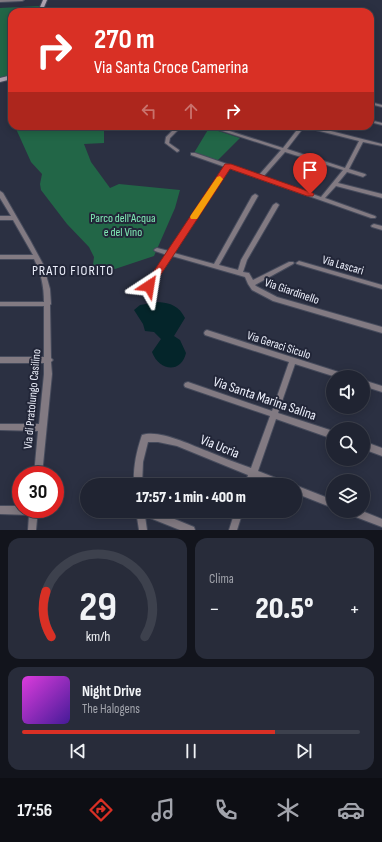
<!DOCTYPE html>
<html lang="it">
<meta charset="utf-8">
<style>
body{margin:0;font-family:"Sofia Sans Condensed",sans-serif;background:#282c3a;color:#f1f3f6;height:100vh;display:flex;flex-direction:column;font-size:15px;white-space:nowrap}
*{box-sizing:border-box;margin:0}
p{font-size:13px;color:#a2a4ac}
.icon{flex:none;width:22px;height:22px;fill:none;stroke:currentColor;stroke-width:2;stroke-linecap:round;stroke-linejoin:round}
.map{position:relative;height:530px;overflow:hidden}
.drawer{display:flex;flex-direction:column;gap:8px;padding:8px;background:#12141c;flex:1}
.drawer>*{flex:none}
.hud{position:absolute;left:8px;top:8px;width:366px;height:122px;border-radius:12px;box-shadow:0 2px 10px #0003,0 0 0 1px #3d414d;background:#d93025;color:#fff;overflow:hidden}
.buttons{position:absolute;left:326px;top:370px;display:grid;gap:8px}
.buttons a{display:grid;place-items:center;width:44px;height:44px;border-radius:50%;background:#202432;box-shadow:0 2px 10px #0003,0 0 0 1px #3d414d;font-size:20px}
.speed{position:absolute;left:12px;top:466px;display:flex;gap:8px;font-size:20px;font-weight:700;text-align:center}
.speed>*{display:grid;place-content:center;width:52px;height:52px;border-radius:50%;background:#202432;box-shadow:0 2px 10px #0003,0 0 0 1px #3d414d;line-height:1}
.speed .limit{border:6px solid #d22;background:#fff;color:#111}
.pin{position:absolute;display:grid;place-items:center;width:34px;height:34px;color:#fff;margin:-41px -17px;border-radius:50% 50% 50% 0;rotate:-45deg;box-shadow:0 0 4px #0007}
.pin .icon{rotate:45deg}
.me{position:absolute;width:44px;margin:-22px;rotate:33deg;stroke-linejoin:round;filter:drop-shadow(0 0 3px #0008)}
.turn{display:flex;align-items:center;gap:14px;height:84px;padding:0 20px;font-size:18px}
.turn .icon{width:52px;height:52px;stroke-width:2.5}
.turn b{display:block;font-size:28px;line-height:34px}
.lanes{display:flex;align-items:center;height:38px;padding:0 20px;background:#0003;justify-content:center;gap:20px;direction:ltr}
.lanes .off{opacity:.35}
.big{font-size:30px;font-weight:800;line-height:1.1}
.drawer .card{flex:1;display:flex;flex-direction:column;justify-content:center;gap:6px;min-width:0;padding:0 14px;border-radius:12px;background:#282c3a}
.drawer .dial{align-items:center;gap:0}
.dial svg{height:104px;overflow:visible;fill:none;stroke:#3d414d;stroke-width:7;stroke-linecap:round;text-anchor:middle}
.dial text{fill:#f1f3f6;stroke:none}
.song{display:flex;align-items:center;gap:12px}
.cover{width:48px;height:48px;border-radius:6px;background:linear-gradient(135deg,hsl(300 70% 55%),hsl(260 70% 35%))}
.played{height:4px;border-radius:2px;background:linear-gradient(90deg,#d93025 75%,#3d414d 75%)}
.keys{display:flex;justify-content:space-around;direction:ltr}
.heat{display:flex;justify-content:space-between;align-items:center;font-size:22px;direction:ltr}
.drawer .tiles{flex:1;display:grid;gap:8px;grid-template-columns:1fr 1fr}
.card:last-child{grid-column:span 2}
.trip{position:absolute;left:80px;top:478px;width:222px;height:40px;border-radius:20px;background:#202432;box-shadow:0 2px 10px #0003,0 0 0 1px #3d414d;font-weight:800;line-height:40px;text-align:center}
.tab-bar{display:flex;height:64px;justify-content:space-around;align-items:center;background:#0d0e14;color:#a2a4ac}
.tab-bar .icon{width:28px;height:28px}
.tab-bar .active{color:#d93025}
.tab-bar b{font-size:18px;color:#f1f3f6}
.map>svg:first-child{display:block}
.green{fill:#226647}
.water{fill:#04252a}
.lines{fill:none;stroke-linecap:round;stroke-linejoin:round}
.street-casing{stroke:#464b5c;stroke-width:2}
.secondary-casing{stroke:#464b5c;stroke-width:2}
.street{fill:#827a82;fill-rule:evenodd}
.secondary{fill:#afa3b0;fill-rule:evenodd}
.route{fill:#d93025;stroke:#8d1f18}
.slow{fill:#f59e0b}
.labels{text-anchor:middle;stroke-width:4;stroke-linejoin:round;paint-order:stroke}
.park-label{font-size:12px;fill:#80eab5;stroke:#222638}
.street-label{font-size:12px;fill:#edf0fc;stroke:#222638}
.quarter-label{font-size:14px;letter-spacing:1px;fill:#edf0fc;stroke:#222638}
.near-street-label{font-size:14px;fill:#edf0fc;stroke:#222638}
</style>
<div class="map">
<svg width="382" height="530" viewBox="0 0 382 530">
<rect width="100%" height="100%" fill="#2b3042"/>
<!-- green -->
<path class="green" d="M 39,6 L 37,12 L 12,12 L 12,77 L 0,80 L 0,8 Z
M 17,126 L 104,126 L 104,143 L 84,144 L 91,162 L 110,188 L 119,184 L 180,190 L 175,208 L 154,256 L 106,272 L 93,265 L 94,257 L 89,247 L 67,224 L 41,190 L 40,184 L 42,174 L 31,162 L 17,131 Z
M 209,128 L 240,138 L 217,161 L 194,153 Z"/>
<!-- water -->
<path class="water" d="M 158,302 C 171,303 179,306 185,318 L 174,336 L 180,340 L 186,353 C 181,374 159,371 152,352 L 161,339 L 154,332 L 145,331 L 143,324 L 134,310 L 140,305 Z"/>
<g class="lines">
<defs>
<path id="street" d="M 0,0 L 24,0 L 22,1 L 0,2 Z
M 370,102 L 382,105 L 382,107 L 370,104 Z
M 370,120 L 382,123 L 382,125 L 370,122 Z
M 177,126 L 182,126 L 170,138 L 169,143 L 179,150 L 179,151 L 177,152 L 165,143 L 166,137 Z
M 207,126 L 214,126 L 283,148 L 300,126 L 311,126 L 382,144 L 382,146 L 363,142 L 349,169 L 365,174 L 366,175 L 363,177 L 347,172 L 338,183 L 382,194 L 382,198 L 336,186 L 325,198 L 375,216 L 376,217 L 375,218 L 371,218 L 229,168 L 174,253 L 214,264 L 252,196 L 255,194 L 257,195 L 258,196 L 219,265 L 238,270 L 241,260 L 273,205 L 276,203 L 278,204 L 279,205 L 247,260 L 243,272 L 249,273 L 253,280 L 289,262 L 293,262 L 294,263 L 293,264 L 255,285 L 256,286 L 277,297 L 382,327 L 382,333 L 273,301 L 252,290 L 248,284 L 245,277 L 172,256 L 151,288 L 147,288 L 146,286 L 147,284 L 167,255 L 155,251 L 154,250 L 155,249 L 157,248 L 169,251 L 225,167 L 191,155 L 191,153 L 195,153 L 259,175 L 281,150 ZM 304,127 L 359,141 L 345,168 L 287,149 ZM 285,152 L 343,170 L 321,197 L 263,177 Z
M 0,191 L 3,193 L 30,240 L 43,264 L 50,289 L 51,304 L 50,305 L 51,358 L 53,360 L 51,362 L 52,374 L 42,475 L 34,475 L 38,431 L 0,430 L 0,424 L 39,424 L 44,374 L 44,363 L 0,363 L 0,357 L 44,357 L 44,306 L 0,306 L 0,302 L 44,302 C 44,286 41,273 34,259 L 0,259 L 0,255 L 33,255 L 13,220 L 0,220 L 0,216 L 11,216 L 0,198 Z
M 374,224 L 382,226 L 382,230 L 372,227 L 371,226 L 372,225 Z
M 299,261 L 382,285 L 382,289 L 297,264 L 296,263 Z
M 207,330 L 348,375 L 349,377 L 336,377 L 295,364 L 278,413 L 333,431 L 333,439 L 276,419 L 258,471 L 286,482 L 287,485 L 273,485 L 256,478 L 253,485 L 245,485 L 248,475 L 177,446 L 158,442 L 148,442 L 143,462 L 142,485 L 134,485 C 133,469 136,453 141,438 L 142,435 C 159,429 191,445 207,451 C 222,457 236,463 251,468 L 270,416 L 185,387 L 184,385 L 185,383 L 188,382 L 272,411 L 289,362 L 205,335 L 204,333 L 205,331 Z
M 363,380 L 382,386 L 382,392 L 363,386 Z
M 363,441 L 382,448 L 382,456 L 363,449 Z
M 295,485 L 333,500 L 333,508 L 295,493 Z
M 0,506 L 21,506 L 21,509 L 38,509 L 36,530 L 28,530 L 29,515 L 0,514 Z
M 136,511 L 155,511 L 194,527 L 195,530 L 180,530 L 145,516 L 147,530 L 139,530 Z
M 235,511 L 243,511 L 237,530 L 229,530 Z
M 347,511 L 362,511 L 382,519 L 382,527 L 348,514 Z"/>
<path id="secondary" d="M 43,0 L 47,0 L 42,12 L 38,12 Z
M 12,75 L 12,79 L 0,82 L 0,78 Z"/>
</defs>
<!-- street casing -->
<use href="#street" class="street-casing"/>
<!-- secondary casing -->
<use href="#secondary" class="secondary-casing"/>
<!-- street -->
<use href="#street" class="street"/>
<!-- secondary -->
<use href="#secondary" class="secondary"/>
</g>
<!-- route -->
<path class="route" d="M 225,164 L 231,164 L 313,193 L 314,194 L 313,196 L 307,196 L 230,169 L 152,288 L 146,288 L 144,286 L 146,283 Z"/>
<!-- slow -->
<path class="slow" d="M 220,176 L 223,179 L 197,219 L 191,219 L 190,217 L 191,215 L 217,177 Z"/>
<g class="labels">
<!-- park labels -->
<g class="park-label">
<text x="123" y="222">Parco dell'Acqua<tspan x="123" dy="14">e del Vino</tspan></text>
</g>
<!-- street labels -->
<g class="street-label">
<text transform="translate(343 265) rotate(16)" y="4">Via Lascari</text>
<text transform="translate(292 291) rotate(19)" y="4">Via Giardinello</text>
<text transform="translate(279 345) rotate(18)" y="4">Via Geraci Siculo</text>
<text transform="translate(32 399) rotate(-85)" y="4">Via di Pratolungo Casilino</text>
</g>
<!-- quarter labels -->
<g class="quarter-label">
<text x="73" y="275">PRATO FIORITO</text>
</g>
<!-- near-street labels -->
<g class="near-street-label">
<text transform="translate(265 398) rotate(19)" y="5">Via Santa Marina Salina</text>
<text transform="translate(220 446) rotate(22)" y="5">Via Ucria</text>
</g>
</g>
</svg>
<div class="buttons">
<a><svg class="icon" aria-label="sound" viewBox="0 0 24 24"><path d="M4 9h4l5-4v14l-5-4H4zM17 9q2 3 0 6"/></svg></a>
<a><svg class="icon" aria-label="search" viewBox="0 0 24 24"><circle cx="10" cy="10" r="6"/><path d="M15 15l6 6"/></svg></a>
<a><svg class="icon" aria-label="layers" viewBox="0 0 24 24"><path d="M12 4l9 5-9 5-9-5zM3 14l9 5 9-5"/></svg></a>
</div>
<div class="speed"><div class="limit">30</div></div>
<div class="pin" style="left:310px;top:194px;background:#d93025"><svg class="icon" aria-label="arrive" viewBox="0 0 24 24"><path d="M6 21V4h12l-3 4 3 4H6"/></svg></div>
<svg class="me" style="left:149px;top:286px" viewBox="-20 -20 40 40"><path d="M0-17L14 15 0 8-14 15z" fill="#d93025" stroke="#fff" stroke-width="4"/></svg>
<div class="trip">17:57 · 1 min · 400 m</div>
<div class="hud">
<div class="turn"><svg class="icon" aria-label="right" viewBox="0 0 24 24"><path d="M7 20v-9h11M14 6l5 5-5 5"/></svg><div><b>270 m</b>Via Santa Croce Camerina</div></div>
<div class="lanes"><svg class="icon off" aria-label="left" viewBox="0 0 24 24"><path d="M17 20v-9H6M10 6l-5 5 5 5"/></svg><svg class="icon off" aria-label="ahead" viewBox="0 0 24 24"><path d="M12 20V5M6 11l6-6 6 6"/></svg><svg class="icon" aria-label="right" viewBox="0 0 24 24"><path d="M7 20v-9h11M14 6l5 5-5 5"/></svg></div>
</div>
</div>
<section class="drawer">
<div class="tiles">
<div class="card dial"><svg viewBox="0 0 100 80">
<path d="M14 69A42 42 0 1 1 86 69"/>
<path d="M14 69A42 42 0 0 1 10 34" stroke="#d93025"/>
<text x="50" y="56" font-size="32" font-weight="700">29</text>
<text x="50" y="72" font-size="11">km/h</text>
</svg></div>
<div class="card"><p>Clima</p>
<div class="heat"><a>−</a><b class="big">20.5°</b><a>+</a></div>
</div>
<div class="card">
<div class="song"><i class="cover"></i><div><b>Night Drive</b><p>The Halogens</p></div></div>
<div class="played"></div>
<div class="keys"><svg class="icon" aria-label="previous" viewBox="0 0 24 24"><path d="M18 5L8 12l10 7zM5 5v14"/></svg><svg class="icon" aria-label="pause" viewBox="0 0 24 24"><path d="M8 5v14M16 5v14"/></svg><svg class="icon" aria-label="next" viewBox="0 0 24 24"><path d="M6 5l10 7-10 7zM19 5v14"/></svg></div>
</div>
</div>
</section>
<nav class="tab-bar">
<b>17:56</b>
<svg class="icon active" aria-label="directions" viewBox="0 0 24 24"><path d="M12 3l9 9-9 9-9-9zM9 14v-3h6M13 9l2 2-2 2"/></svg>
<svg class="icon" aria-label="music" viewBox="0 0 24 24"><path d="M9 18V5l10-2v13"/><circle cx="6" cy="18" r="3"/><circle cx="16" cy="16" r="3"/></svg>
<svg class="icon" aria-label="phone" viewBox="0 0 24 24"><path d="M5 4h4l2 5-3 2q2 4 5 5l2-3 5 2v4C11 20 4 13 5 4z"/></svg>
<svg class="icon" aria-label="climate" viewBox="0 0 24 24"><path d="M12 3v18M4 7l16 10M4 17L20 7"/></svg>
<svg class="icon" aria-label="car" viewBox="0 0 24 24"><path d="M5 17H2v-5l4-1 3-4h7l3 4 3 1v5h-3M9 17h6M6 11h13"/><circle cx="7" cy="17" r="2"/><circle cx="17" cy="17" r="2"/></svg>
</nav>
